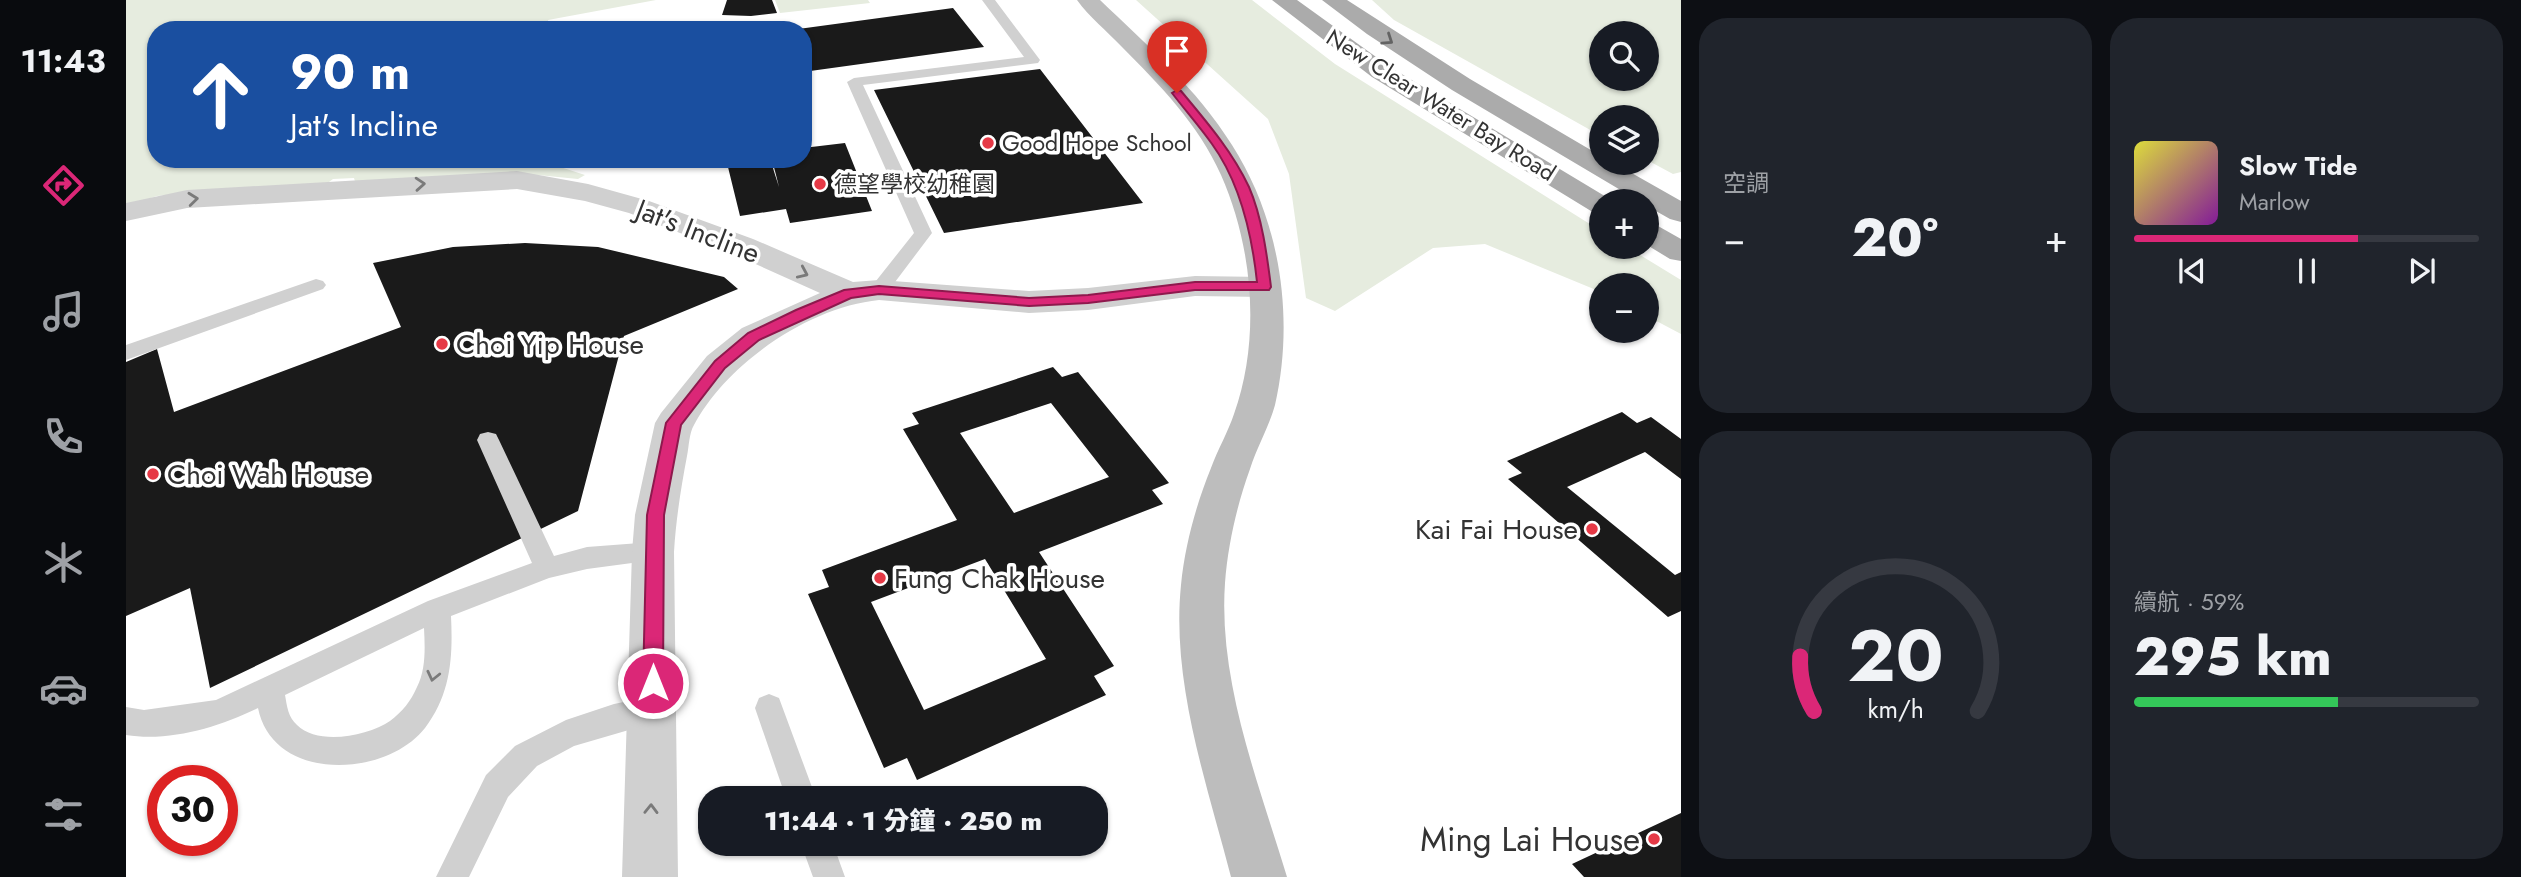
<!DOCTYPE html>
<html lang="zh-TW">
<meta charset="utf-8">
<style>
body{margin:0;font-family:Jost,"Noto Sans TC",sans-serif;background:#20242c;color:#f1f3f6;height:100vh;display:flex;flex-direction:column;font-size:26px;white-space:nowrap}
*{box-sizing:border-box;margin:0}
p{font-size:23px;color:#9ea1a6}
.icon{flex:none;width:38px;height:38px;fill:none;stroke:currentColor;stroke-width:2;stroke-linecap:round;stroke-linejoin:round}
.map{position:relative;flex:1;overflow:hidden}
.drawer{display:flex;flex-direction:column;gap:18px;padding:18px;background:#0d0f14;width:840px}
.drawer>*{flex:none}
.guide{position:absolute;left:21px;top:21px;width:665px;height:147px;border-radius:28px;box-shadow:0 2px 5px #0004;background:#1a4fa0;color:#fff;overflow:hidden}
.buttons{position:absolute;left:1463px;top:21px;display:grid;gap:14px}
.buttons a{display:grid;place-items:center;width:70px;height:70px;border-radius:50%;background:#171b24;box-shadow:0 2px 5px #0004;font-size:35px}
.speed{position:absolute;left:21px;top:765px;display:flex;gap:14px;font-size:35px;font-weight:700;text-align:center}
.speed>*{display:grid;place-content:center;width:91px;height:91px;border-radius:50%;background:#171b24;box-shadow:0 2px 5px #0004;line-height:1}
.speed .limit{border:10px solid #d22;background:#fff;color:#111}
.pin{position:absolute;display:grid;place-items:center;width:60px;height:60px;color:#fff;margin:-72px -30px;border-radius:50% 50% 50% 0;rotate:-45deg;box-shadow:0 0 7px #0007}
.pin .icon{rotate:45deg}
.me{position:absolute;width:77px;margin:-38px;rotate:0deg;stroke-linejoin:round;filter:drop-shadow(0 0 5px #0008)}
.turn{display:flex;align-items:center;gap:24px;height:147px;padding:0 28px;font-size:32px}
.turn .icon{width:91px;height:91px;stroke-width:2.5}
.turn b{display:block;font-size:49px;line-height:60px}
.big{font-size:52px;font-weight:800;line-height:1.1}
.drawer .widget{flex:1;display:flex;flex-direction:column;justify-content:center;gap:10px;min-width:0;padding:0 24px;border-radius:28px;background:#20242c}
.drawer .dial{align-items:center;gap:0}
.dial svg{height:182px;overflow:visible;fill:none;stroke:#363941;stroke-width:7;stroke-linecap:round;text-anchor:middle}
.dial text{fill:#f1f3f6;stroke:none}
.song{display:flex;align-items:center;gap:21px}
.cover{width:84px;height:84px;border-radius:10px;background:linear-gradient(135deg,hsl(60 70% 55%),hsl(290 70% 35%))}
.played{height:7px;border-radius:4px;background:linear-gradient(90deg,#db2777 65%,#363941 65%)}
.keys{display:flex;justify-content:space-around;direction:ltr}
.heat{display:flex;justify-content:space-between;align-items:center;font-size:38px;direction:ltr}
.charge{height:10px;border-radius:5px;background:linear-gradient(90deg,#34c759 59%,#363941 0)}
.drawer .tiles{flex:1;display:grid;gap:18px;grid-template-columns:repeat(2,1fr)}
.trip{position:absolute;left:572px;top:786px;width:410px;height:70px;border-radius:28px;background:#171b24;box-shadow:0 2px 5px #0004;font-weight:800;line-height:70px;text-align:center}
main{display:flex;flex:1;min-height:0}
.menu{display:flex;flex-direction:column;width:126px;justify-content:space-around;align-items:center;background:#090b0e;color:#9ea1a6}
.menu .icon{width:49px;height:49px}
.menu .selected{color:#db2777}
.menu b{font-size:32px;color:#f1f3f6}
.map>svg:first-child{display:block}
.green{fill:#e6ecdf;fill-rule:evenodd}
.building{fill:#1a1a1a;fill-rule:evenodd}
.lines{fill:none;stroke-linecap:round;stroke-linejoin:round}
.lane{fill:#d0d0d0;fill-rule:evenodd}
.street{fill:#d0d0d0;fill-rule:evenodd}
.secondary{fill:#bdbdbd;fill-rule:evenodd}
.primary{fill:#ababab;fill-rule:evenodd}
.oneway{stroke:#636363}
.oneway2{stroke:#7a7a7a}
.route{fill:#db2777;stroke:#8e194d;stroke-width:2}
.poi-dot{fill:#e63946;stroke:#fff;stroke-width:2.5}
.labels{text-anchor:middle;stroke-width:7;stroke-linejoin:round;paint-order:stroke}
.far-street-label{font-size:23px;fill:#333;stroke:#fff}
.far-poi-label{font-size:23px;fill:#333;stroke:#fff;text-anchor:start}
.street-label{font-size:28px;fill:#333;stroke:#fff}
.poi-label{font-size:28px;fill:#333;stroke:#fff;text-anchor:start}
.near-poi-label{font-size:33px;fill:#333;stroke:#fff;text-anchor:end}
</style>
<main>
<nav class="menu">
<b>11:43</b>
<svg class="icon selected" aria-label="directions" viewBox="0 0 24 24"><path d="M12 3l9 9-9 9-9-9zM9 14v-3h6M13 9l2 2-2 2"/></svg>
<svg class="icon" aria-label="music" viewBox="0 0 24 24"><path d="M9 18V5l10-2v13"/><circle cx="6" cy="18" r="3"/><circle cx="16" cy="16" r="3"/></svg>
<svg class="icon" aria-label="phone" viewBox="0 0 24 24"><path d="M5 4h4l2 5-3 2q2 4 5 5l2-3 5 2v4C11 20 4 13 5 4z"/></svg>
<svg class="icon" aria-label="climate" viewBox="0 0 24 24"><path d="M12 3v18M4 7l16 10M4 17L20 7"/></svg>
<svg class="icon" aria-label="car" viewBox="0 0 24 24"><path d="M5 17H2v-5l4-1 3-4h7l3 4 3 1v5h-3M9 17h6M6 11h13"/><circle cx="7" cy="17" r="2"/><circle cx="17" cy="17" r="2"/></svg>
<svg class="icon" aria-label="filters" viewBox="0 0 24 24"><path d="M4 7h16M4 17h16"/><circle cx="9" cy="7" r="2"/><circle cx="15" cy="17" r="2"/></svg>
</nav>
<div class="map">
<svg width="1555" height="877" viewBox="0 0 1555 877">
<rect width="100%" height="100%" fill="#fff"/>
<!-- green -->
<path class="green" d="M 0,0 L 530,0 L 422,20 L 424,30 L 30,30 L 30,159 L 532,161 L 428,165 L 459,175 L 452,179 L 412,175 L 235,185 L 230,185 L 228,178 L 207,179 L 199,185 L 60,193 L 31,196 L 0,206 Z
M 649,0 L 742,0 L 744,3 L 654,13 Z
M 1010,0 L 1126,0 L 1209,64 L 1475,231 L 1475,247 L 1501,247 L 1555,280 L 1555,334 L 1521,316 L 1521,285 L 1475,285 L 1475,292 L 1359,244 L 1307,248 L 1209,311 L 1180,298 L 1163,174 L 1142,119 Z
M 1246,0 L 1555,0 L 1555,172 L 1547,174 L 1521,160 L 1521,117 L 1475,117 L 1475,136 L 1268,20 ZM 1475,33 L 1521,33 L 1521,79 L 1475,79 Z"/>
<!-- building -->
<path class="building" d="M 601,0 L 646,0 L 651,13 L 625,16 L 596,15 Z
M 827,8 L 858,47 L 677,72 L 677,30 L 665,30 Z
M 914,69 L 1017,203 L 818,233 L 748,90 Z
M 719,143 L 746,211 L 664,223 L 660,209 L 614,216 L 600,159 L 644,159 L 653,187 L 646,159 L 677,159 L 677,148 Z
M 399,243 L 472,247 L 598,277 L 612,289 L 498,336 L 452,511 L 84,688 L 64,588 L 0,616 L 0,362 L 31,349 L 48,412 L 275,327 L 247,263 L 327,247 Z
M 927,367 L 936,377 L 952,372 L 1043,483 L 1026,490 L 1037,504 L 913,552 L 988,666 L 968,676 L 980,695 L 791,780 L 781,758 L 758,768 L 682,594 L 703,587 L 696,570 L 831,520 L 777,429 L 793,424 L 786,413 ZM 925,403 L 983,477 L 888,513 L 834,433 ZM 859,559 L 920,659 L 798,710 L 745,602 Z
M 1496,412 L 1511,423 L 1525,417 L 1555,439 L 1555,479 L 1519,452 L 1441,487 L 1549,575 L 1555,572 L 1555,611 L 1542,617 L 1382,479 L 1396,473 L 1381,461 Z
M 1555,813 L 1555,877 L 1458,877 L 1446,864 Z"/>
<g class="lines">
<!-- lane -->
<path class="lane" d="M 856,0 L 869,0 L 914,60 L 912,63 L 737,85 L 806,233 L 760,294 L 746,294 L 743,290 L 746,286 L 788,233 L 721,82 L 728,78 L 898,57 Z
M 190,279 L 197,281 L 200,285 L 197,289 L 0,360 L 0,345 Z
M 362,432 L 370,434 L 373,440 L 428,556 L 461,547 L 527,542 L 536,545 L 540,552 L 536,559 L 461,569 L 423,578 L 325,616 C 327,657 325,694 299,728 C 260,778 147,783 132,708 C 93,727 44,742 0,735 L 0,707 L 18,710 L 90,700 L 302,601 L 406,563 L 351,440 L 354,434 ZM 298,628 C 299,648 300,669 291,687 C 285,701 276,712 264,721 C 242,736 192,746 171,725 C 162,717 161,706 159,695 Z
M 643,694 L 653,698 L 690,798 L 660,798 L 629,708 L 633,698 Z
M 527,696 L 537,700 L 541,710 L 537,720 L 448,746 L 411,766 L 382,797 L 343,877 L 310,877 L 360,775 L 389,746 L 440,720 L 488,704 Z
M 675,844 L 707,844 L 719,877 L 687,877 Z"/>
<!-- street -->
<path class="street" d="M 391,171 L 462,184 L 523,201 L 627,239 L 727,282 L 753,280 L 903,291 L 962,288 L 1069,276 L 1139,277 L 1151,280 L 1155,287 L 1151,294 L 1139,297 L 1069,296 L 962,310 L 903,313 L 753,300 C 683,307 601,363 568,425 C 563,433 563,447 561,456 C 555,488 550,519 548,552 L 552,877 L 496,877 L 506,552 L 509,515 L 529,423 L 535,413 L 581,356 L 616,328 L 694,293 L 605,253 L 503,213 L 459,201 L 391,189 L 61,208 L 0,221 L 0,203 L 61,190 Z"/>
<!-- secondary -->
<path class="secondary" d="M 951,0 L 974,0 C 1021,45 1071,89 1106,145 C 1154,220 1169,317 1149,405 C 1143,427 1131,447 1124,469 C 1111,505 1102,544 1099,583 C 1092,682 1133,784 1161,877 L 1105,877 C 1081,784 1045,683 1055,585 C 1059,545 1070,505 1085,468 C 1092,449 1102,432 1108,414 C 1135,339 1127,247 1095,175 C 1073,125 1033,84 995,46 C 981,31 963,17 951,0 Z"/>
<!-- primary -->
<path class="primary" d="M 1146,0 L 1171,0 L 1264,67 L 1487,201 L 1475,201 L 1475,214 L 1465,211 L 1246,77 Z
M 1196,0 L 1221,0 L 1344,79 L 1475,156 L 1475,163 L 1488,163 L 1555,201 L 1555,222 L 1544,219 L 1521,206 L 1521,201 L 1513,201 L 1326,90 L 1241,34 Z
M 1521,223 L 1532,226 L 1555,239 L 1555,261 L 1544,259 L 1521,245 Z"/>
</g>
<!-- one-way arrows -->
<defs><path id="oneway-chevron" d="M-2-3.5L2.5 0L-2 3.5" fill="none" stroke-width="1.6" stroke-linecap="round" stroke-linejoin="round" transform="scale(1.75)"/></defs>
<use class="oneway" href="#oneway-chevron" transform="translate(1262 40) rotate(34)"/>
<g class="oneway2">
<use href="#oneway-chevron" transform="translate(294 184) rotate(-4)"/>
<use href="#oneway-chevron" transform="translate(67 199) rotate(-6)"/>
<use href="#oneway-chevron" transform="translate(677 273) rotate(24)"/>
<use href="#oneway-chevron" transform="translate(307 676) rotate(103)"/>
<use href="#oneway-chevron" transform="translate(525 809) rotate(-89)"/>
</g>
<!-- route -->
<path class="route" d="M 1051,90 L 1055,91 C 1080,121 1106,151 1123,187 C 1136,217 1141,255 1145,287 L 1143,290 L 1069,290 L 962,303 L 903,306 L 753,294 L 725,298 L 633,340 L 599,368 L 555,425 L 538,515 L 537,683 L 534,690 L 527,693 L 520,690 L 517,683 L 521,515 L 540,423 L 589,361 L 622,333 L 670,310 L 718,290 L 753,286 L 903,298 L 962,295 L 1069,282 L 1131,282 C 1126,235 1115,184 1086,144 C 1074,127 1059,110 1046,93 Z"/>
<!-- markers -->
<g class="poi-dot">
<circle cx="862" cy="143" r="7"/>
<circle cx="694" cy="184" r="7"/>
<circle cx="316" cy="344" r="7"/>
<circle cx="27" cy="474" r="7"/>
<circle cx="1466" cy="529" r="7"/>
<circle cx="754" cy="578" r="7"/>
<circle cx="1528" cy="839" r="7"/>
</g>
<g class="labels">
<!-- far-street labels -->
<g class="far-street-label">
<text transform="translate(1315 105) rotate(32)" y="8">New Clear Water Bay Road</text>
</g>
<!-- far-poi labels -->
<g class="far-poi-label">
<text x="876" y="151">Good Hope School</text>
<text x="708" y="192">德望學校幼稚園</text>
</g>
<!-- street labels -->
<g class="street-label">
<text transform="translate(572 231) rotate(21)" y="10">Jat's Incline</text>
</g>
<!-- poi labels -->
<g class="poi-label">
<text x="330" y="354">Choi Yip House</text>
<text x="41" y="484">Choi Wah House</text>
<text x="1452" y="539" text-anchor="end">Kai Fai House</text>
<text x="768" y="588">Fung Chak House</text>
</g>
<!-- near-poi labels -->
<g class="near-poi-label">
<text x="1514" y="851">Ming Lai House</text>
</g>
</g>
</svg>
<div class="buttons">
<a><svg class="icon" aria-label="search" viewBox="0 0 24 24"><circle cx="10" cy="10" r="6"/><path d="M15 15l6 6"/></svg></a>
<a><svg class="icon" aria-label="layers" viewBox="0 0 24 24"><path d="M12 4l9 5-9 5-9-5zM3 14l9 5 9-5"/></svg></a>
<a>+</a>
<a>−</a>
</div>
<div class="speed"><div class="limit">30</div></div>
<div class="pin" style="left:1051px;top:93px;background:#d93025"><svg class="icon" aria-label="arrive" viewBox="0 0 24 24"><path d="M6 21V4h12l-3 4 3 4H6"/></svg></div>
<svg class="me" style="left:527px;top:683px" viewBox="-20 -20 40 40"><circle r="17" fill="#db2777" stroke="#fff" stroke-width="3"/><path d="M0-11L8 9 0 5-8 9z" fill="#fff"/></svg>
<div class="trip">11:44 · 1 分鐘 · 250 m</div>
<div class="guide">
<div class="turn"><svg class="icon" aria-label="ahead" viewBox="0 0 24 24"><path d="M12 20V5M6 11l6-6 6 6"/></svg><div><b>90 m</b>Jat's Incline</div></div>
</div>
</div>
<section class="drawer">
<div class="tiles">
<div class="widget"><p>空調</p>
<div class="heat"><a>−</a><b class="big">20°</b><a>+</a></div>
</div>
<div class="widget">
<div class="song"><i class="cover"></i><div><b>Slow Tide</b><p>Marlow</p></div></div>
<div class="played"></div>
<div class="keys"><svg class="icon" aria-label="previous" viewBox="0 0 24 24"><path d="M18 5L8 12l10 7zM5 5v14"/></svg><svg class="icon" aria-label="pause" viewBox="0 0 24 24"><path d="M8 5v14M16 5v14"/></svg><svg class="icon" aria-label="next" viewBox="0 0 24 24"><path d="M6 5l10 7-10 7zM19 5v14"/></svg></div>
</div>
<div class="widget dial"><svg viewBox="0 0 100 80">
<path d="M14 69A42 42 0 1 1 86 69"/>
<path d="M14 69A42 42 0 0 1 8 45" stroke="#db2777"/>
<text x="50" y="56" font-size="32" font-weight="700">20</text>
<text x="50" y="72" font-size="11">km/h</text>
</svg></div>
<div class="widget"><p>續航 · 59%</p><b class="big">295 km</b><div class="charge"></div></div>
</div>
</section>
</main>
